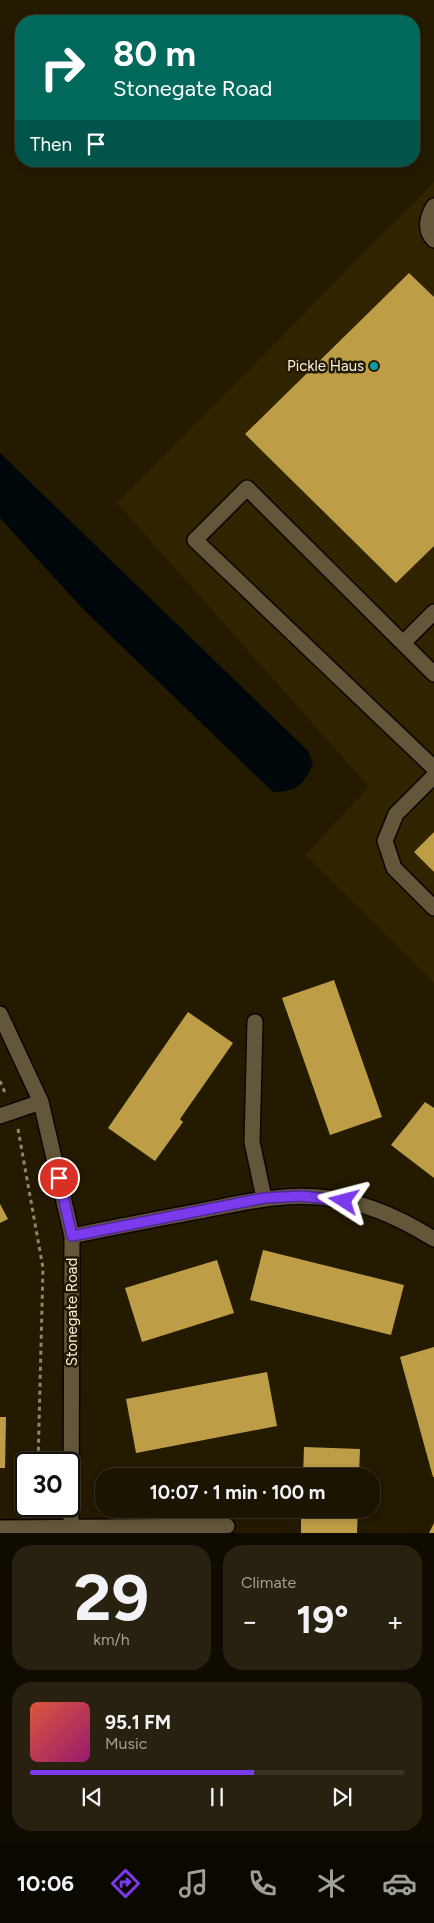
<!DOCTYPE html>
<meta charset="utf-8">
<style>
body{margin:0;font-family:Figtree,sans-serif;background:#28210f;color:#f1f3f6;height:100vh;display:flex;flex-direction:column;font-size:19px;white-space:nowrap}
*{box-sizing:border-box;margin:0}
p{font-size:16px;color:#a09e99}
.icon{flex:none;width:28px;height:28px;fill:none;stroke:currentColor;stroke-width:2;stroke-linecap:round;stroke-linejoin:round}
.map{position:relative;height:1533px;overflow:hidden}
.drawer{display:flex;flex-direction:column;gap:12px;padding:12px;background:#0f0b00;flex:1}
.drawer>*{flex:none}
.banner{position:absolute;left:15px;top:15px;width:405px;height:152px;border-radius:20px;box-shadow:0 2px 8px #0003,0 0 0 1px #393322;background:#00695c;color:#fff;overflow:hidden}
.speed{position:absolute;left:15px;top:1452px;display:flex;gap:10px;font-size:25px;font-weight:700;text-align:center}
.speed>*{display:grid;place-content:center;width:65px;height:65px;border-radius:50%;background:#1b1400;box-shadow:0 2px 8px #0003,0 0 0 1px #393322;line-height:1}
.speed .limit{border:2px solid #111;border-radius:8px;background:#fff;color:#111}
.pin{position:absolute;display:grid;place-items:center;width:42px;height:42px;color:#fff;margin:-21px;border:2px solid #fff;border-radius:50%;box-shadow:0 1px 5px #0007}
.me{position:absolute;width:55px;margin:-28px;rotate:279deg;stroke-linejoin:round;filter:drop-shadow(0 0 4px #0008)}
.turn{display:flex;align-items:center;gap:18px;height:105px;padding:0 15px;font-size:22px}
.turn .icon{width:65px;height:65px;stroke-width:2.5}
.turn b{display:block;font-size:35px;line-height:42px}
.then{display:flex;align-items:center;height:48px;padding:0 15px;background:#0003;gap:10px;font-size:19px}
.big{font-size:38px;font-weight:700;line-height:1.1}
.drawer .card{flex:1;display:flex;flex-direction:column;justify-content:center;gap:8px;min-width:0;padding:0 18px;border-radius:20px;background:#28210f}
.drawer .dial{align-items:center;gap:0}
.dial b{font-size:65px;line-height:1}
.song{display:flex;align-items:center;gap:15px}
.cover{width:60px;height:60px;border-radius:8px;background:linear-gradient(135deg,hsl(10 70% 55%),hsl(320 70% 35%))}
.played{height:5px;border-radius:2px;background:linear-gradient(90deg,#7c3aed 60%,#393322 60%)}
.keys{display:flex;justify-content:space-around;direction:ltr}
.heat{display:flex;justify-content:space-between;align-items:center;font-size:28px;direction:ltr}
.drawer .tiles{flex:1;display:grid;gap:12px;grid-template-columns:1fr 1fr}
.card:last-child{grid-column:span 2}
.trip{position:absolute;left:95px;top:1468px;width:285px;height:50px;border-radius:20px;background:#1b1400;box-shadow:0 2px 8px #0003,0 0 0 1px #393322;font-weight:700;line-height:50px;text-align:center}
.dock{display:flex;height:80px;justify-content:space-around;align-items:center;background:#0b0800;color:#a09e99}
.dock .icon{width:35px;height:35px}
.dock .selected{color:#7c3aed}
.dock b{font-size:22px;color:#f1f3f6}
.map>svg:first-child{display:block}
.built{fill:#2f2300}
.water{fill:#00070b}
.building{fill:#bd9e47}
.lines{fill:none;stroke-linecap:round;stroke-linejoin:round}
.minor-casing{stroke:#0d0500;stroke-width:18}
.path{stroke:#8f8671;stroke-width:3;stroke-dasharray:4 4;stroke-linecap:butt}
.minor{stroke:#62573a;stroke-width:15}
.route-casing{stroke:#51269a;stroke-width:12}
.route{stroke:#7c3aed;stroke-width:9}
.culture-dot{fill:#0f9aa8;stroke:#241a00;stroke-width:2}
.labels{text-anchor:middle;stroke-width:5;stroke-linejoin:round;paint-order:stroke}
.poi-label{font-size:15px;fill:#f7f0e0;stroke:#241a00;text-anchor:end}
.street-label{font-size:15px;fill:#f7f0e0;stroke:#241a00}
</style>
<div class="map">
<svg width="434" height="1533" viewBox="0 0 434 1533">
<rect width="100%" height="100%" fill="#241a00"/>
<!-- built -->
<path class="built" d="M 434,182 L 434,983 L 305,855 L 369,787 L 117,503 Z"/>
<!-- water -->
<path class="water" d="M 0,453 L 308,751 L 313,764 C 302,786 298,791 273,792 L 83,609 L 0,518 Z"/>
<!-- building -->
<path class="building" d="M 409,273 L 434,297 L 434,546 L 396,583 L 245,434 Z
M 434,832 L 434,872 L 414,852 Z
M 334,980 L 382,1117 L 330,1135 L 282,998 Z
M 188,1012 L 233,1043 L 180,1119 L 183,1122 L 155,1161 L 108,1128 Z
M 425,1102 L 434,1108 L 434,1178 L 391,1145 Z
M 0,1204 L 8,1219 L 0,1223 Z
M 263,1250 L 404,1285 L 391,1335 L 250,1300 Z
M 217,1260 L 234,1313 L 142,1342 L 125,1288 Z
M 434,1347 L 434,1477 L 433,1477 L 400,1357 Z
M 267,1372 L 277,1426 L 136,1453 L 126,1399 Z
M 0,1417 L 6,1417 L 5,1468 L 0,1468 Z
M 304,1447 L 360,1449 L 359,1476 L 303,1476 Z
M 301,1509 L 358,1509 L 357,1533 L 301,1533 Z
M 434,1523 L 434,1533 L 429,1533 Z"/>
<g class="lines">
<defs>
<path id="minor" d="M 434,206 C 427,217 424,230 434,240
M 403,643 L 434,612
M 434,674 L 247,488 L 195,540 L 434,768
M 434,776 L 396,814 L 385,841 L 394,868 L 434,908
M 0,1014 L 41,1102 L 72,1236 L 71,1533
M 255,1022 L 252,1142 L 264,1198
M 0,1116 L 41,1102
M 72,1236 C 115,1227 157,1219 200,1211 C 242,1203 285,1192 328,1198 C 366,1202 402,1219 434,1239
M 0,1528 L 227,1526"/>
</defs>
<!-- minor casing -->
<use href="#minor" class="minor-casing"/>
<!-- path -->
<path class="path" d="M 0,1081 L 6,1095
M 18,1129 L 43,1268 L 38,1464"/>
<!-- minor -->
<use href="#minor" class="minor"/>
</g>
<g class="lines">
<defs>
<path id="route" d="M 59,1178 L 72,1236 L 264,1198 L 302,1196 L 344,1201"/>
</defs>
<!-- route casing -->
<use href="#route" class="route-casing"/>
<!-- route -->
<use href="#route" class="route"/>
</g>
<!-- markers -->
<circle class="culture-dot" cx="374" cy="366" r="5"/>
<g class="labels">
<!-- poi labels -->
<g class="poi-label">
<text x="364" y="371">Pickle Haus</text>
</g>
<!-- street labels -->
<g class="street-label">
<text transform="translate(72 1312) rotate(-90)" y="5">Stonegate Road</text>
</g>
</g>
</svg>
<div class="speed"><div class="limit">30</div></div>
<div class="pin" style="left:59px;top:1178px;background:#d93025"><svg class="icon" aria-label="arrive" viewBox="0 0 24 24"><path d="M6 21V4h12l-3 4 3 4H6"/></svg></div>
<svg class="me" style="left:344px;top:1201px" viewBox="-20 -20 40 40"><path d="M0-17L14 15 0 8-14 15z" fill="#7c3aed" stroke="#fff" stroke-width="4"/></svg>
<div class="trip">10:07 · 1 min · 100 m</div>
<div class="banner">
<div class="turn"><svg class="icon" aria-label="right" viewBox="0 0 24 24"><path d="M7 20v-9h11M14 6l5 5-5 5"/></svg><div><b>80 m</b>Stonegate Road</div></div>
<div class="then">Then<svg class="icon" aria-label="arrive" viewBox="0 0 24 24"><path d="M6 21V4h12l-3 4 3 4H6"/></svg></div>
</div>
</div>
<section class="drawer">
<div class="tiles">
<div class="card dial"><b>29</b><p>km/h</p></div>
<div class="card"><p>Climate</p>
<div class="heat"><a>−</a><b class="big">19°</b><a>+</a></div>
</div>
<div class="card">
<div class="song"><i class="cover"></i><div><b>95.1 FM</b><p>Music</p></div></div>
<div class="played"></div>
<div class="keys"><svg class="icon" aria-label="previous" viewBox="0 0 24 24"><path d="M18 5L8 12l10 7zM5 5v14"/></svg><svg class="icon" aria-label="pause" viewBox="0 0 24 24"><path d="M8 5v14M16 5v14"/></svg><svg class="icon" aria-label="next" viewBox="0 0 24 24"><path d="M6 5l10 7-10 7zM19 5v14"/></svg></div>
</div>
</div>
</section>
<nav class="dock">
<b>10:06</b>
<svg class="icon selected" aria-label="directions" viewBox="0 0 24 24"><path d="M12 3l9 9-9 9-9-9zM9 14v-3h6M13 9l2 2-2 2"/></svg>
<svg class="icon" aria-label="music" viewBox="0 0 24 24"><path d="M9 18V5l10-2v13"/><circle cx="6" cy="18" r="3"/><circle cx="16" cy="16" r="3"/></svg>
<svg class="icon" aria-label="phone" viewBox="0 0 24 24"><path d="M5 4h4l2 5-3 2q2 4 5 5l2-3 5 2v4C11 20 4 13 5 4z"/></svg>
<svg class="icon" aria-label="climate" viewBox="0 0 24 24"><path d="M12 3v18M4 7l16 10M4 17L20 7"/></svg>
<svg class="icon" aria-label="car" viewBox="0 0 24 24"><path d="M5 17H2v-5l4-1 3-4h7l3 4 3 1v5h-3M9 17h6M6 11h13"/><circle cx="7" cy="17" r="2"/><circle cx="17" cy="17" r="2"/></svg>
</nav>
